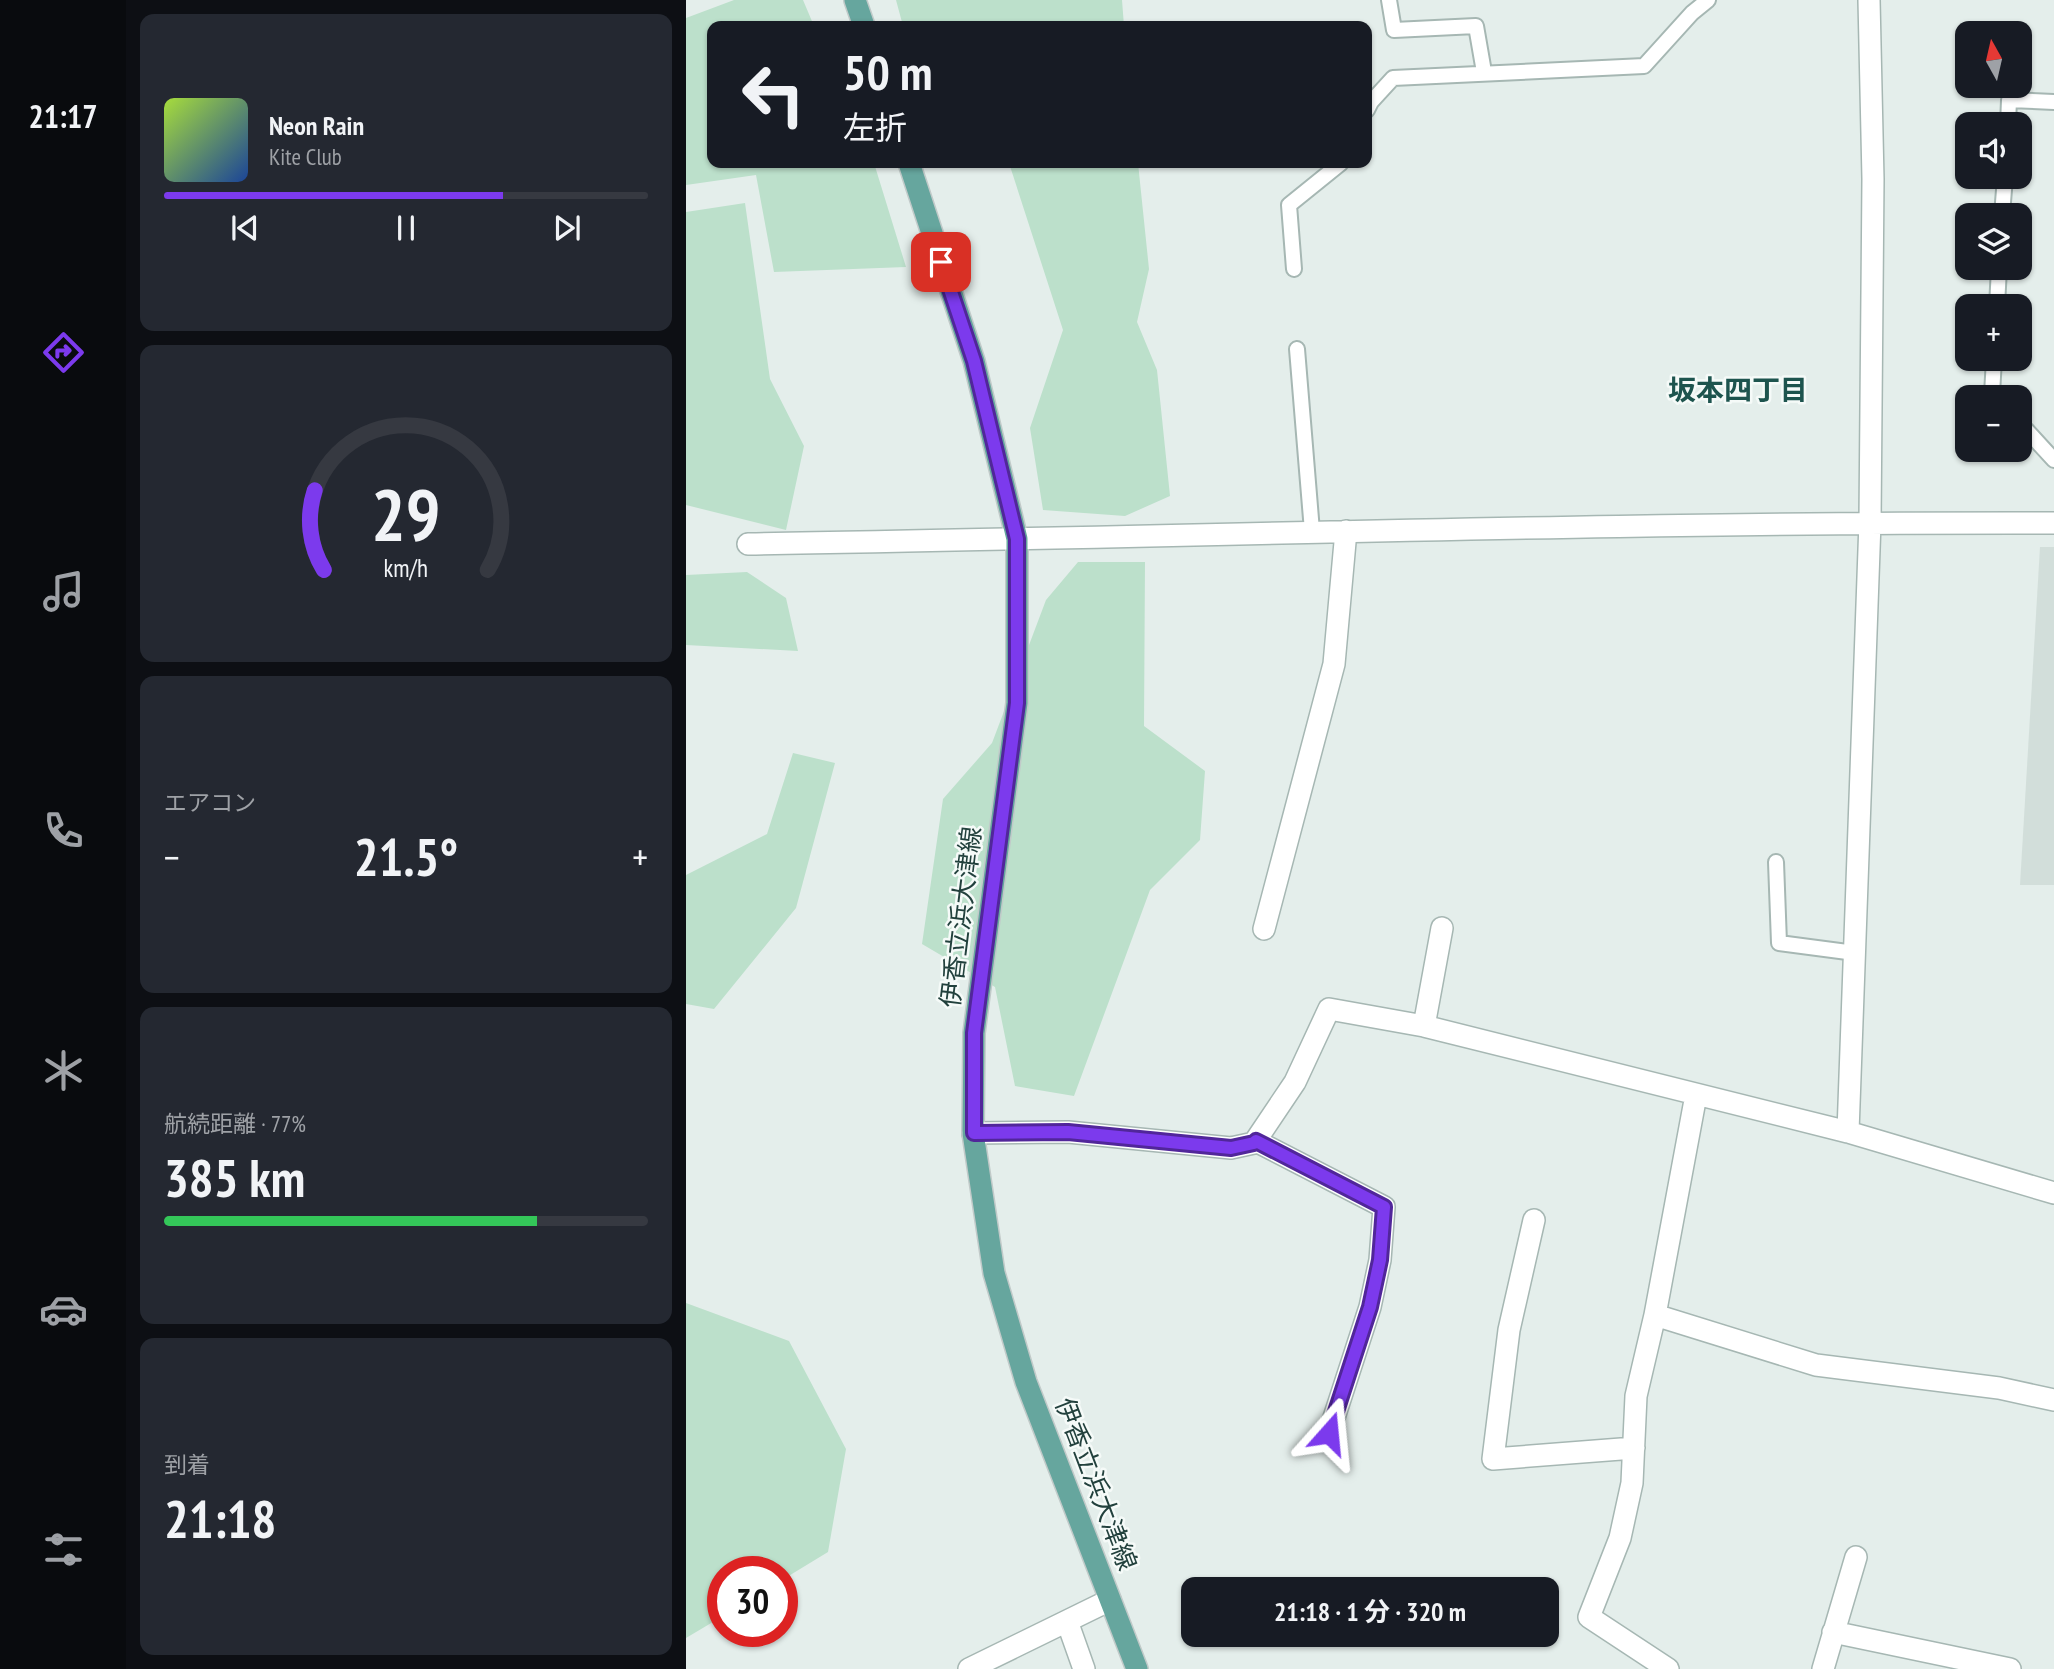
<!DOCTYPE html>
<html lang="ja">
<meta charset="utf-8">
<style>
body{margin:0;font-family:"PT Sans Narrow","Noto Sans JP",sans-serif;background:#242831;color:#f1f3f6;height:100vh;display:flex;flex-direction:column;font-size:26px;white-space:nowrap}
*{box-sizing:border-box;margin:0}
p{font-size:23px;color:#9ea1a6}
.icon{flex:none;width:38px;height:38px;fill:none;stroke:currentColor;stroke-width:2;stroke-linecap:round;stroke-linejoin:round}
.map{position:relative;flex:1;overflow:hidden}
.sheet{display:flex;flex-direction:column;gap:14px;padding:14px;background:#0d0f14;width:560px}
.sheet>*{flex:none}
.guide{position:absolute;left:21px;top:21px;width:665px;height:147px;border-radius:14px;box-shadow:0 2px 5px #0004;background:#171b24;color:#f1f3f6;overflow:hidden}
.needle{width:46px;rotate:352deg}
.fabs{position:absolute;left:1269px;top:21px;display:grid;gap:14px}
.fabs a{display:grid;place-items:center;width:77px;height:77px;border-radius:14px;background:#171b24;box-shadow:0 2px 5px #0004;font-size:35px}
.speed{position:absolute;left:21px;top:1556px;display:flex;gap:14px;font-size:35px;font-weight:700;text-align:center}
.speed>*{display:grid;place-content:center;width:91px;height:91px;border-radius:50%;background:#171b24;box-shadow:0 2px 5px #0004;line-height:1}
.speed .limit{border:10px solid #d22;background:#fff;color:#111}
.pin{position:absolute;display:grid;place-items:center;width:60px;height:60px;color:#fff;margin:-30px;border-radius:14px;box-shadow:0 4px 10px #0006}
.me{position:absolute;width:77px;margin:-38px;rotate:18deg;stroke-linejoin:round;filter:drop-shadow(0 0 5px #0008)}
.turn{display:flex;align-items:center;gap:24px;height:147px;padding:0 21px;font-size:32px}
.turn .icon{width:91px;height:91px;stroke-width:2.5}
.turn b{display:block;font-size:49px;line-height:60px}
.big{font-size:52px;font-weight:700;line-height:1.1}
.sheet .tile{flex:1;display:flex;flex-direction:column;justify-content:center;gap:10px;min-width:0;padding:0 24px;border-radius:14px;background:#242831}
.sheet .dial{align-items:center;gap:0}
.dial svg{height:182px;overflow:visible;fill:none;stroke:#363941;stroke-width:7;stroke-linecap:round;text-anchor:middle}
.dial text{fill:#f1f3f6;stroke:none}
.song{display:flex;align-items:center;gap:21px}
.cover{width:84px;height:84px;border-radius:10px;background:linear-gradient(135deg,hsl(80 70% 55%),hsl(220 70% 35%))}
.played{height:7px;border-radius:4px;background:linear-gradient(90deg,#7c3aed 70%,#363941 70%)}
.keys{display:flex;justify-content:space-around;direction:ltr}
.heat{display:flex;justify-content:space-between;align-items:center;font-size:38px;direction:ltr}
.charge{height:10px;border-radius:5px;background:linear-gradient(90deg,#34c759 77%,#363941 0)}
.trip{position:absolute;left:495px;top:1577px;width:378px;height:70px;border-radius:14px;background:#171b24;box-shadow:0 2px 5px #0004;font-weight:700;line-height:70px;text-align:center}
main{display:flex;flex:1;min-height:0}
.tabs{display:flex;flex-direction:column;width:126px;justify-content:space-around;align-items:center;background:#090b0e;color:#9ea1a6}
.tabs .icon{width:49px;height:49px}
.tabs .active{color:#7c3aed}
.tabs b{font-size:32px;color:#f1f3f6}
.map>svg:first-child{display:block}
.built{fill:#d2deda}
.green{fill:#bce0cb}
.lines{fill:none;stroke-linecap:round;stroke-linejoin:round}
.service-casing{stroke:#a6b7b3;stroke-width:18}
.minor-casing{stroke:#a6b7b3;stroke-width:24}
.primary-casing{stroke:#c1cac9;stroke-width:24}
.service{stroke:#fff;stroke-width:14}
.minor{stroke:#fff;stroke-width:21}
.primary{stroke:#66a69e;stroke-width:21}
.route-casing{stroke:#51269a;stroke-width:18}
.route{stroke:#7c3aed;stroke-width:12}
.labels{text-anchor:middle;stroke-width:5;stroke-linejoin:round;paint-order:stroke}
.street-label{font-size:26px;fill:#22413d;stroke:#f5faf8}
.neighbourhood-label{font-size:28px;font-weight:bold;fill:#1d544e;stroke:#f5faf8}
</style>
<main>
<nav class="tabs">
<b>21:17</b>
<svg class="icon active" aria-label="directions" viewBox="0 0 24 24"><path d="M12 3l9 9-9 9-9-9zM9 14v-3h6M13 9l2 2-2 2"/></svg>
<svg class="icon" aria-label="music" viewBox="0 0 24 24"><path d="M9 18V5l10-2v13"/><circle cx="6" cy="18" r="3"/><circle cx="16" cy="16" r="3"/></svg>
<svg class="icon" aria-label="phone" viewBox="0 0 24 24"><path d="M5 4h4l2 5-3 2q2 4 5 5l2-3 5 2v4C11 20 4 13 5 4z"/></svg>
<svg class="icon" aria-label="climate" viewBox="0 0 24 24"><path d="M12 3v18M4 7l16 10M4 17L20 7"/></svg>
<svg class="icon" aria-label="car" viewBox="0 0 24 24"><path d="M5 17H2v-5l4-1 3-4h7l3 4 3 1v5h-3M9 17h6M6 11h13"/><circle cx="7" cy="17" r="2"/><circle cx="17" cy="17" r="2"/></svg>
<svg class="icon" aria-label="filters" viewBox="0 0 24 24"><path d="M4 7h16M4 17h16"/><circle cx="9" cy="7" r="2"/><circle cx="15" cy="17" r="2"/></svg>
</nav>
<section class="sheet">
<div class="tile">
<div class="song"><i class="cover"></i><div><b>Neon Rain</b><p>Kite Club</p></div></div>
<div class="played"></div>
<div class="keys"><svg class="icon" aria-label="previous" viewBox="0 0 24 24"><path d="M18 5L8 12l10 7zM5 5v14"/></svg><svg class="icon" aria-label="pause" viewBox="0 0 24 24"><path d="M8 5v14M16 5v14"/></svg><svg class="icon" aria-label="next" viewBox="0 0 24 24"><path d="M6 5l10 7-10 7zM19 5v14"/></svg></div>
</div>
<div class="tile dial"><svg viewBox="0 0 100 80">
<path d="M14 69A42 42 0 1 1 86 69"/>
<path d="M14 69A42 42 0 0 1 10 34" stroke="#7c3aed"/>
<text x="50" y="56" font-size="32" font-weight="700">29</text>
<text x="50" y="72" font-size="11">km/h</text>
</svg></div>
<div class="tile"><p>エアコン</p>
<div class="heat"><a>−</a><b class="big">21.5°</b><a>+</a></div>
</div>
<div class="tile"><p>航続距離 · 77%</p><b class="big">385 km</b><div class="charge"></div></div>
<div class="tile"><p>到着</p><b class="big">21:18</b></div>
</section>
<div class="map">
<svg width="1368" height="1669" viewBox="0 0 1368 1669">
<rect width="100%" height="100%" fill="#e4eeeb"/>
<!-- built -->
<path class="built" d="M 1354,547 L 1368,547 L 1368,885 L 1334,885 Z"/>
<!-- green -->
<path class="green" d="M 48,0 L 117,0 L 128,26 L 26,26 L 26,163 L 188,163 L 220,267 L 88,272 L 70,175 L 0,185 L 0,18 Z
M 210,0 L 436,0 L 438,26 L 217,26 Z
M 323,163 L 452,163 L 463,269 L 451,322 L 471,370 L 484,496 L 439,516 L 357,510 L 344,428 L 377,330 Z
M 59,203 L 84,379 L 118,446 L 100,530 L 0,505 L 0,212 Z
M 392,562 L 459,562 L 458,726 L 519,771 L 514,840 L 464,890 L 388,1096 L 329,1086 L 309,987 L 236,944 L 257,799 L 306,743 L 360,600 Z
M 61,572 L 100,598 L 112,651 L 0,645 L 0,575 Z
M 107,753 L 149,763 L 110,908 L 28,1009 L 0,1004 L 0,875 L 81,834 Z
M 0,1303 L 103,1341 L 160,1449 L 142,1552 L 96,1580 L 96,1572 L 37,1572 L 37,1616 L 0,1638 Z"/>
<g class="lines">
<defs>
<path id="service" d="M 703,0 L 708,30 L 790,26 L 798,72
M 681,110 L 685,102 L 707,78 L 958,66 L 1006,13 L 1022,0
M 1322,124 L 1323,100 L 1368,102
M 1316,215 L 1319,177
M 608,269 L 603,205 L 655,163
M 1311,306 L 1313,268
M 611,349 L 626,531
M 1308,359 L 1306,394 L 1309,397
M 1334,423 L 1368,460
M 1090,862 L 1093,943 L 1169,953"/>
<path id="minor" d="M 62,544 C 497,537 933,522 1368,523
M 578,929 L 648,664 L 660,531
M 738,1026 L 756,928
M 1162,1132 L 1184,522 L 1187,179 L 1183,0
M 287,1133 L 382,1132 L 545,1148 L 568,1143 L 609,1082 L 643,1009 L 738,1026 L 1162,1132 L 1368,1193
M 570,1141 L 698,1207 L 694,1260 L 684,1307 L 643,1433
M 848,1220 L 823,1330 L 807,1459 L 948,1448
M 969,1315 L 1130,1365 L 1313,1388 L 1368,1400
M 381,1621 L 398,1669
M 1147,1632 L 1324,1669
M 283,1669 L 424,1600
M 982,1669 L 903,1617 L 934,1538 L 946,1483 L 950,1396 L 969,1315 L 1010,1095
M 1137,1669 L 1170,1557"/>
<path id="primary" d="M 169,0 L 178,26
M 223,163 L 288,361 L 331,539 L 331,703 L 288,1033 L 287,1133 L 308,1273 L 340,1382 L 451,1669"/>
</defs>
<!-- service casing -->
<use href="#service" class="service-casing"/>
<!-- minor casing -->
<use href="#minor" class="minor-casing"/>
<!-- primary casing -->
<use href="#primary" class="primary-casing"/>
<!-- service -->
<use href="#service" class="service"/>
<!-- minor -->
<use href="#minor" class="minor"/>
<!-- primary -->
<use href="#primary" class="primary"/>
</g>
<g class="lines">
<defs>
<path id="route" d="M 255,262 L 288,361 L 331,539 L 331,703 L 288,1033 L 288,1133 L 382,1132 L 545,1148 L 568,1143 L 570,1141 L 698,1207 L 694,1260 L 684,1307 L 643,1433"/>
</defs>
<!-- route casing -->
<use href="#route" class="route-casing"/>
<!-- route -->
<use href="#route" class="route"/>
</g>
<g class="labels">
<!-- street labels -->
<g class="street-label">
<text transform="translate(275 917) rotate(-83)" y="9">伊香立浜大津線</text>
<text transform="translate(410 1484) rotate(69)" y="9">伊香立浜大津線</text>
</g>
<!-- neighbourhood labels -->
<g class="neighbourhood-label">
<text x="1052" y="400">坂本四丁目</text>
</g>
</g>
</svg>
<div class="fabs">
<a><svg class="needle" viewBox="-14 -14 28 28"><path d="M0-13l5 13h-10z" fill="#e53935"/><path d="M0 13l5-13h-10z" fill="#9ea1a6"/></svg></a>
<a><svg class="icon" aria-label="sound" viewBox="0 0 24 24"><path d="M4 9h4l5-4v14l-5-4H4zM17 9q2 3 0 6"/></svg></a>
<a><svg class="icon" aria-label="layers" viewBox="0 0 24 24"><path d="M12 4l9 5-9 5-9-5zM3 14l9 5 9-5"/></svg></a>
<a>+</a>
<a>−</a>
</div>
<div class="speed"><div class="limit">30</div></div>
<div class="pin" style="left:255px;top:262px;background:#d93025"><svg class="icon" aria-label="arrive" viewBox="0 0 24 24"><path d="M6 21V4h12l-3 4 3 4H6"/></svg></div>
<svg class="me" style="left:643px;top:1433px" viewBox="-20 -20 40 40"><path d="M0-17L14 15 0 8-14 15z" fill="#7c3aed" stroke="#fff" stroke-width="4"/></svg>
<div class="trip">21:18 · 1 分 · 320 m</div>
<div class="guide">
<div class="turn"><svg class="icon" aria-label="left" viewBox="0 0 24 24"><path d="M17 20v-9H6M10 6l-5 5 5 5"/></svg><div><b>50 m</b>左折</div></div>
</div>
</div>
</main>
